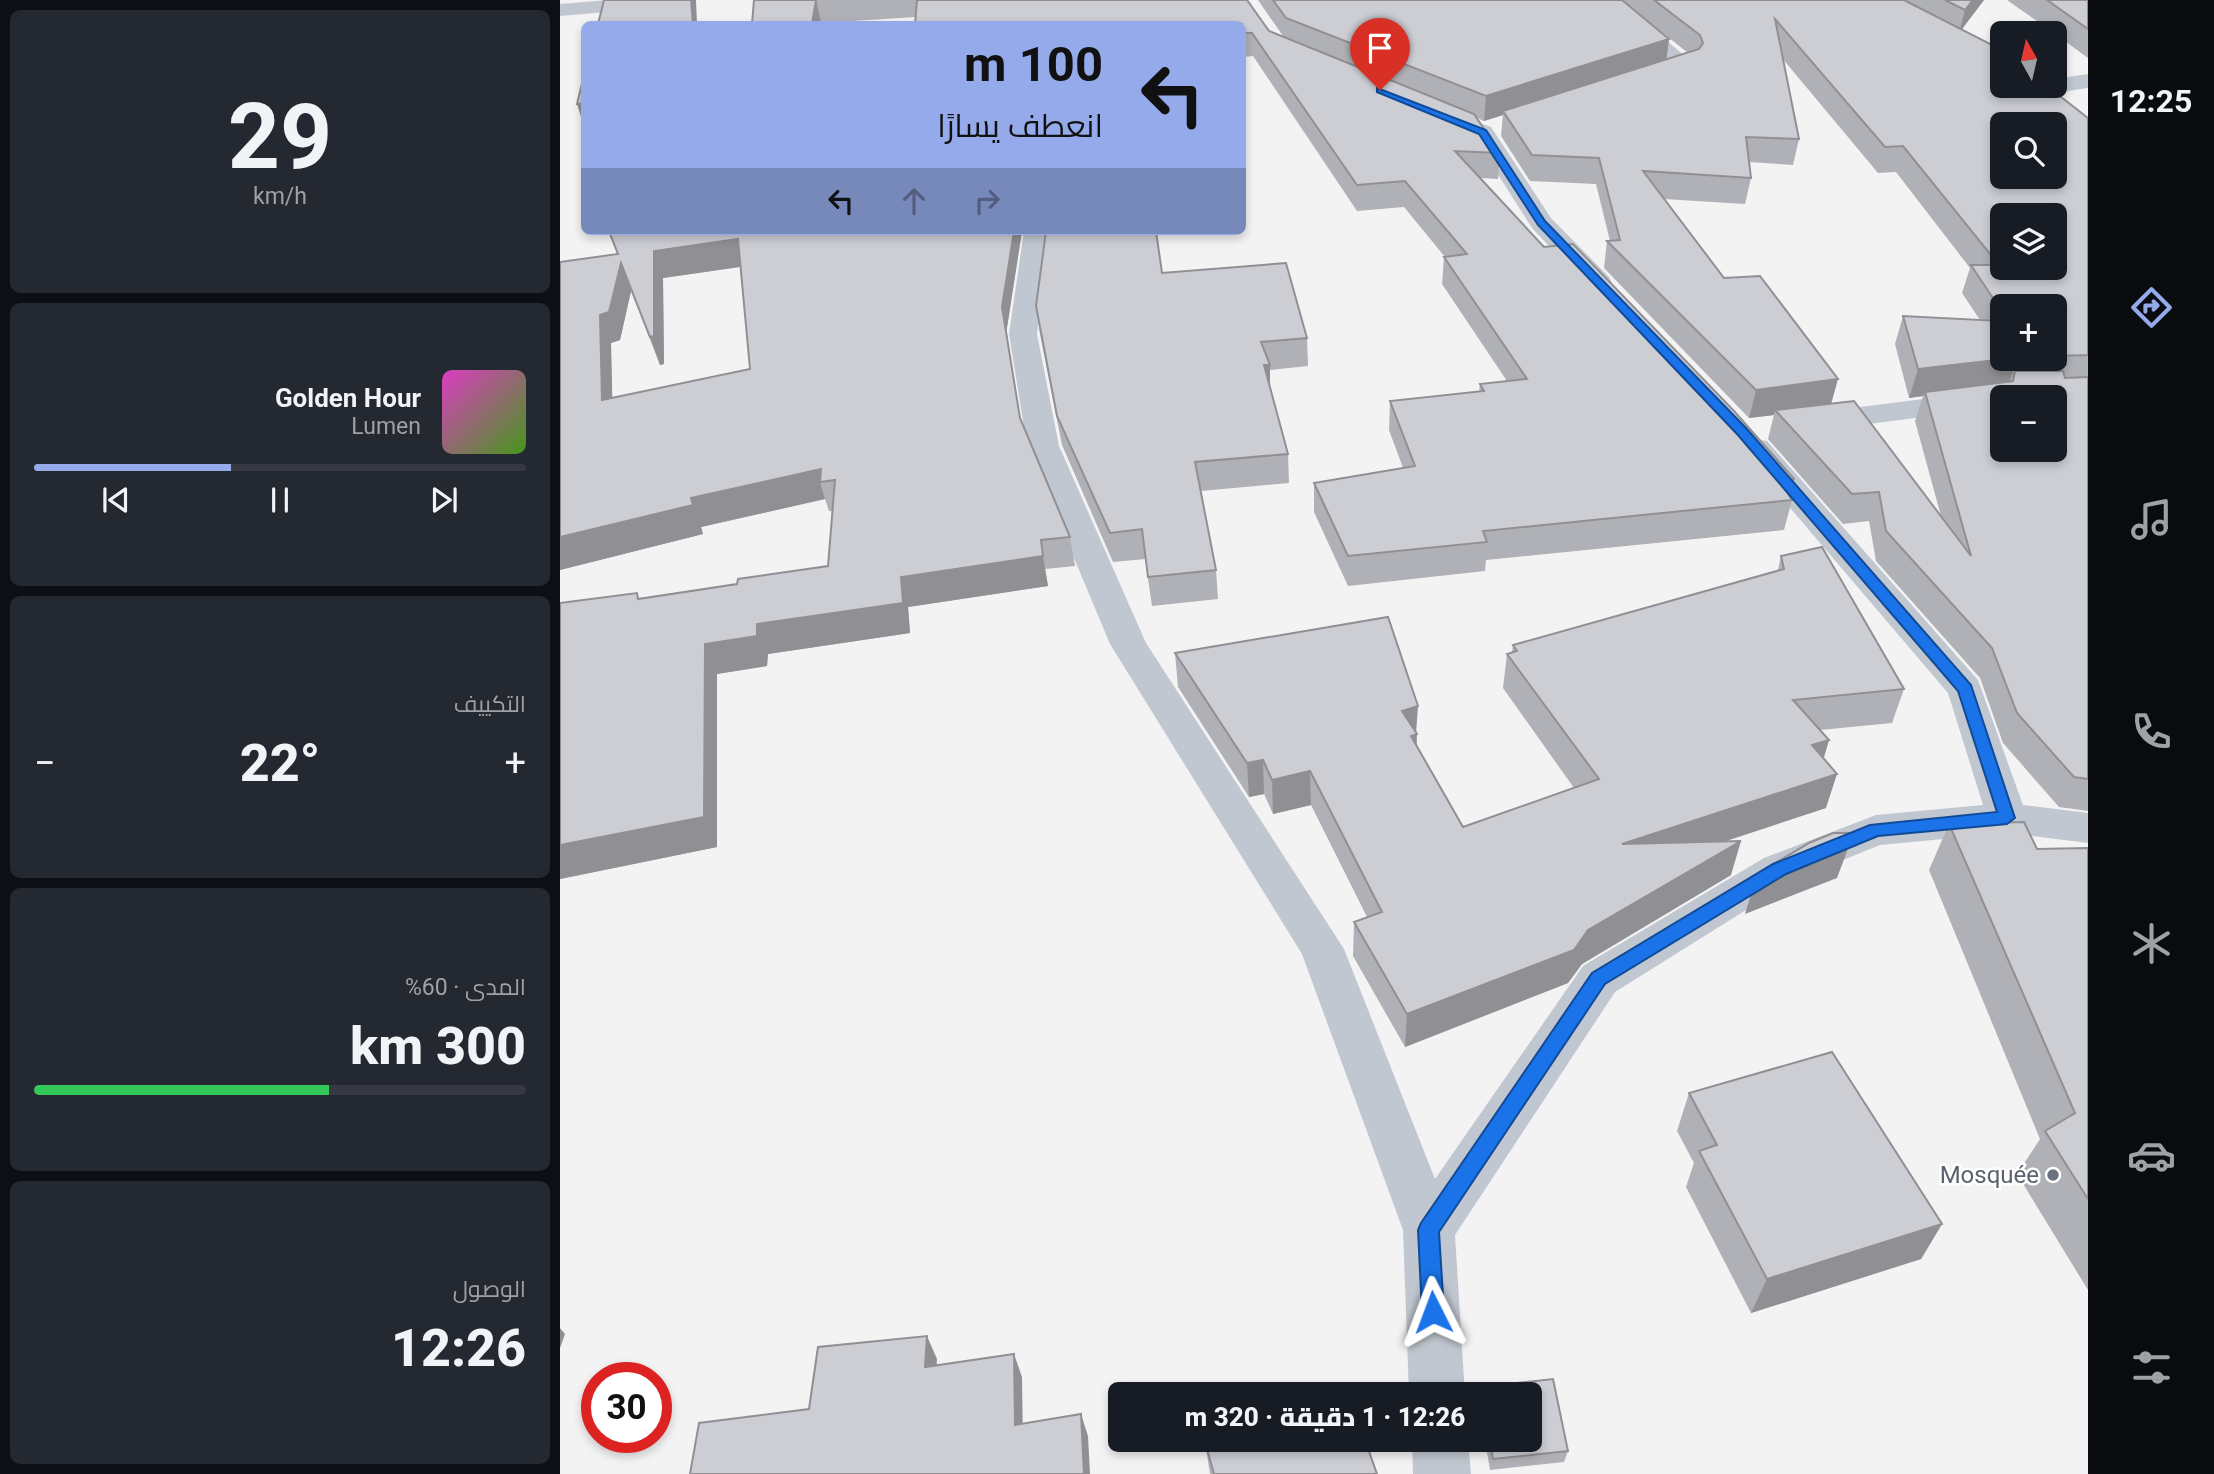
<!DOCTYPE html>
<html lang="ar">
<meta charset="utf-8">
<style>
body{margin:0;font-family:Roboto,Cairo,sans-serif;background:#242831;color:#f1f3f6;direction:rtl;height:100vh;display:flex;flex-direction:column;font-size:26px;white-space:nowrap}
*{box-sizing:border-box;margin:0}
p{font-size:23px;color:#9ea1a6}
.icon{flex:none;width:38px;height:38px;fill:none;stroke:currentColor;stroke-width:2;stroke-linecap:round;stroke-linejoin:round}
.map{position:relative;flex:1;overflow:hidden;direction:ltr}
.sheet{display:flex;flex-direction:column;gap:10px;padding:10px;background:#0d0f14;width:560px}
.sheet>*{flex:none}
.top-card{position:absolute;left:21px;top:21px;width:665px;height:214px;border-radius:10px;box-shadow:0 4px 10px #0003;direction:rtl;background:#95aaea;color:#111;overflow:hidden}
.needle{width:46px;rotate:352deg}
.controls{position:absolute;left:1430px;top:21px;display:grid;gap:14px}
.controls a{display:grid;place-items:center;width:77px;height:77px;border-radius:10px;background:#171b24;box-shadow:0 4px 10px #0003;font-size:35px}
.speed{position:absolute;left:21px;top:1362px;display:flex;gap:14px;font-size:35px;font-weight:700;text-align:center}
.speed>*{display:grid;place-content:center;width:91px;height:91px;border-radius:50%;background:#171b24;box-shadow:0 4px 10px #0003;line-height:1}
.speed .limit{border:10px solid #d22;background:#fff;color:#111}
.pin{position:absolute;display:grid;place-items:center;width:60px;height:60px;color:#fff;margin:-72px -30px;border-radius:50% 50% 50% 0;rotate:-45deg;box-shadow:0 0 7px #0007}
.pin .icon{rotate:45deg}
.me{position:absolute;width:77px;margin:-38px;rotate:357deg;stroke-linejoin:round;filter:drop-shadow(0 0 5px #0008)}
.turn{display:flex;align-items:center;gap:24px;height:147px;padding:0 28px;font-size:32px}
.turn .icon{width:91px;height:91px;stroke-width:2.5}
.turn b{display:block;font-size:49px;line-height:60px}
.lanes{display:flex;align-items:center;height:66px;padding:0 28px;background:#0003;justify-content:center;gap:35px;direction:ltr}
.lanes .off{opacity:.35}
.big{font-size:52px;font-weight:800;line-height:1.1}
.sheet .widget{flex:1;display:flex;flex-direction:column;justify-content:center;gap:10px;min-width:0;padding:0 24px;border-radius:10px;background:#242831}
.sheet .dial{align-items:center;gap:0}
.dial b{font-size:91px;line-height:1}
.song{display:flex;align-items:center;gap:21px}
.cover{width:84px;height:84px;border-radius:10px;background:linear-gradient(135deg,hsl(310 70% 55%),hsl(100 70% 35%))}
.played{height:7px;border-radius:4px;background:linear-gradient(90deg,#95aaea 40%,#363941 40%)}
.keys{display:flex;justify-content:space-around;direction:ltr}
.heat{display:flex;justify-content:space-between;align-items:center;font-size:38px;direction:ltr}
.charge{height:10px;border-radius:5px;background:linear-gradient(90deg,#34c759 60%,#363941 0)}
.trip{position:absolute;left:548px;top:1382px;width:434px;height:70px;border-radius:10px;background:#171b24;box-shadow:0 4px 10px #0003;font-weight:800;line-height:70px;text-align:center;direction:rtl}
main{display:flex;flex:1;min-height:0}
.dock{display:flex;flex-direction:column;width:126px;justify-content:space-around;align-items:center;background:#090b0e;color:#9ea1a6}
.dock .icon{width:49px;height:49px}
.dock .active{color:#95aaea}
.dock b{font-size:32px;color:#f1f3f6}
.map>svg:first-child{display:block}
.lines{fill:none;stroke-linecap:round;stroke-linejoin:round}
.street{fill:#c1c7d0;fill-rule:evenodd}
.wall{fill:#b0b1b6;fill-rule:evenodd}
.shaded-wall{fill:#909094}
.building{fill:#cdced4;stroke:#909094;stroke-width:2;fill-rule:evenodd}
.route{fill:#1a73e8;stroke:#114b97;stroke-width:2}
.worship-dot{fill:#6b7280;stroke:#fff;stroke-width:2.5}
.labels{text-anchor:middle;stroke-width:5;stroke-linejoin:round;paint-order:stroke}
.near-worship-label{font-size:24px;fill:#5b616d;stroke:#fff;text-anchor:end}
</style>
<main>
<nav class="dock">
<b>12:25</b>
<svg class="icon active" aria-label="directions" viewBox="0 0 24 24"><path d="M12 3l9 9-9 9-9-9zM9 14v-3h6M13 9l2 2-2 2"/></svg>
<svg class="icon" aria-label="music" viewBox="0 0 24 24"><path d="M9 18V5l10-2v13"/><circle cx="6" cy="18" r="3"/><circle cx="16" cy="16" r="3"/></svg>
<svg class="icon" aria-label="phone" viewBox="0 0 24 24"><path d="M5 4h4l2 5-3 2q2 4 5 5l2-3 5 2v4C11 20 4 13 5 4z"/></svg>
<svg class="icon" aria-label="climate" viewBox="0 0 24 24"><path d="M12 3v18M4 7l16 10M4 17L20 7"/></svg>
<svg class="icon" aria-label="car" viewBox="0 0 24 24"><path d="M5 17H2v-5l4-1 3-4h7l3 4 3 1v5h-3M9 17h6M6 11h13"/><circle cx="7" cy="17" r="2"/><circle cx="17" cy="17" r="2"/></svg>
<svg class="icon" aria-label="filters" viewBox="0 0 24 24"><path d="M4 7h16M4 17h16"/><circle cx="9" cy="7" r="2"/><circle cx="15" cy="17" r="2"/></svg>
</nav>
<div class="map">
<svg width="1528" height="1474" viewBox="0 0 1528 1474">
<rect width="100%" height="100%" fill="#f4f3f3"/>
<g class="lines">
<!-- street -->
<path class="street" d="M 48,0 L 129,0 L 119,6 L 0,16 L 0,4 Z
M 1036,0 L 1058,0 L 1137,66 L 1134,71 L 1092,84 L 1084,82 L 1081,77 L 1084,72 L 1111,64 Z
M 1528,74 L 1528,88 L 1494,93 L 1483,86 L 1494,86 L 1494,79 Z
M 903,117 L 931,127 L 991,218 L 1049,277 L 1052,283 L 1049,289 L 1029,289 L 972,228 L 914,137 L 895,129 L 892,124 Z
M 464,231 L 490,231 L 477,334 L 499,446 L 586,643 L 784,949 L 875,1179 L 1023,966 L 1204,858 L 1316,815 L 1423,805 L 1388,693 L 1185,455 L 1180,448 L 1185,441 L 1196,439 L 1207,441 L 1418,680 L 1463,805 L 1528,813 L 1528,843 L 1447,833 L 1320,845 L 1234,880 L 1055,992 L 895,1235 L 905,1395 L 849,1395 L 843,1230 L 742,954 L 550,644 L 467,446 L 449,334 Z
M 1442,389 L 1453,392 L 1456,397 L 1442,397 L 1442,407 L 1253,431 L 1242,428 L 1238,422 L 1242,416 L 1253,413 Z
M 852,1440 L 908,1440 L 911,1474 L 853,1474 Z"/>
</g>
<!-- wall -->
<path class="wall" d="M 194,0 L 687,0 L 709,31 L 723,36 L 698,0 L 1062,0 L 1109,39 L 1106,60 L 1128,53 L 1062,0 L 1424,0 L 1402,29 L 1528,118 L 1528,811 L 1499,807 L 1443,743 L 1420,678 L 1316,561 L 1309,521 L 1283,524 L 1208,439 L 1214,415 L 1189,418 L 1044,268 L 1047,241 L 1050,241 L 1036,184 L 970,181 L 941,136 L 943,115 L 924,121 L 917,118 L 940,153 L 938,179 L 920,178 L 984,247 L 1234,479 L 1229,496 L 1232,500 L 1224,530 L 926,560 L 925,571 L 788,586 L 754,512 L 754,483 L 843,468 L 829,430 L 830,401 L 919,392 L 920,384 L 947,381 L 882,284 L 884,257 L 885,257 L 844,207 L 797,211 L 693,56 L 682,57 L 682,24 L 355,17 L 261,23 ZM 1222,58 L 1318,173 L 1336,172 L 1410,268 L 1402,293 L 1420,320 L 1343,316 L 1335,344 L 1349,398 L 1363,396 L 1355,421 L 1381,516 L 1271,403 L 1164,278 L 1104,199 L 1185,204 L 1191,178 L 1189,162 L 1233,165 L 1239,139 ZM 1494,306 L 1494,359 L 1442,359 Z
M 1447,0 L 1528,0 L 1528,58 L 1494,33 Z
M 48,231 L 462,231 L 446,334 L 460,419 L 510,537 L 515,566 L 485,569 L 488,586 L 348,607 L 350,633 L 208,654 L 207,666 L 157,674 L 157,847 L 0,879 L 0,603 L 77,593 L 79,598 L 177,584 L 268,566 L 273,511 L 269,511 L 265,499 L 141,527 L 143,534 L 0,570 L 0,262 L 57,254 ZM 180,267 L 190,369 L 52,398 L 51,343 L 60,340 L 71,291 L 100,365 L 104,364 L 103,278 Z
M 602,273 L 747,338 L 748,366 L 710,370 L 710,387 L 728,454 L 729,483 L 641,491 L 656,570 L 658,599 L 592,606 L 585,559 L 553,562 L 502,445 L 480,334 L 476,306 Z
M 1221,556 L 1344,689 L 1332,723 L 1260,730 L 1269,740 L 1264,758 L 1266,808 L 1164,841 L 1171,875 L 1022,964 L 1008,983 L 845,1047 L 793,956 L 794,922 L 807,917 L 751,805 L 713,814 L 704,794 L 689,797 L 618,687 L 615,653 L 856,732 L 857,746 L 903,827 L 1014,788 L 943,688 L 947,654 L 952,652 L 953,645 L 1218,570 Z
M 1389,824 L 1477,849 L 1528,848 L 1528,1290 L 1457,1174 L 1480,1139 L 1369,870 Z
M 1129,1093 L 1382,1224 L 1361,1259 L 1191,1313 L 1126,1187 L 1134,1163 L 1117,1131 Z
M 993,1379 L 1008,1451 L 1004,1462 L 930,1470 L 925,1440 L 970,1440 L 970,1395 L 918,1395 L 919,1387 Z
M 645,1442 L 817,1474 L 650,1474 Z"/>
<!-- shaded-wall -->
<path class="shaded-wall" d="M 131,0 L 136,0 L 137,24 L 133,24 Z
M 256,0 L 261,23 L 261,24 L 252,24 Z
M 1413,0 L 1424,0 L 1399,33 L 1405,10 Z
M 1109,39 L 1106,63 L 943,111 L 943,115 L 924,121 L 926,96 Z
M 24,103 L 24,126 L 17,104 Z
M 454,231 L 462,231 L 446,334 L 442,307 Z
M 178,239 L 186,266 L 103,278 L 104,364 L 100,365 L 90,337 L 94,251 Z
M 61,263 L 71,291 L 60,340 L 51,343 L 53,429 L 42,400 L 40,315 Z
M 1445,359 L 1458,359 L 1448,385 L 1365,392 L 1363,396 L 1349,398 L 1358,369 Z
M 704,365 L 710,365 L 710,393 Z
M 1278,379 L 1270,408 L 1215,410 L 1214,415 L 1189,418 L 1196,390 Z
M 261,469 L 260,482 L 265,499 L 141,527 L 143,534 L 0,570 L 0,537 L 131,498 Z
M 1234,479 L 1228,501 L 1223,486 Z
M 483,556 L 488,586 L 348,607 L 350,633 L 208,654 L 207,666 L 157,674 L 157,847 L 0,879 L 0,845 L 145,644 L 197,624 L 341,577 Z
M 858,706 L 856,734 L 857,734 L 855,768 L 842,711 Z
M 1269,740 L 1258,775 L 1252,745 Z
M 703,760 L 704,794 L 689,797 L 687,763 Z
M 750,771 L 751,805 L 713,814 L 712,780 Z
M 1277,774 L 1266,808 L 1054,878 L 1062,844 Z
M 1292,838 L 1277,878 L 1185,914 L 1197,874 Z
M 1181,841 L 1171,875 L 1022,964 L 1008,983 L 845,1047 L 847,1014 L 1028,930 Z
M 1382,1224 L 1361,1259 L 1191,1313 L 1207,1279 Z
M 0,1328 L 5,1334 L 0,1348 Z
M 367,1336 L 377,1359 L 375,1390 L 365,1367 Z
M 454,1354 L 462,1377 L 463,1447 L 455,1425 Z
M 521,1414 L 528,1436 L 530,1474 L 524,1474 Z"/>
<!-- building -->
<path class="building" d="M 44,0 L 131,0 L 133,24 L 38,24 Z
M 194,0 L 256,0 L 252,24 L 192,24 Z
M 357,0 L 687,0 L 709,31 L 914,114 L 940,153 L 895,151 L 984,247 L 1013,244 L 1174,411 L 1234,479 L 1223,486 L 1232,500 L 923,531 L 927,542 L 788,556 L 754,483 L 855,466 L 830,401 L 924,391 L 920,384 L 967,379 L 884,257 L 907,254 L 845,181 L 797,185 L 692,33 L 682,33 L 682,24 L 355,24 Z
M 713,0 L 1062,0 L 1109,39 L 926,96 L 726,18 Z
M 1094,0 L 1344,0 L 1442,50 L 1442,86 L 1487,86 L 1528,118 L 1528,355 L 1494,356 L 1494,306 L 1442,306 L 1442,312 L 1411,265 L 1439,265 L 1343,146 L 1325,147 L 1215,19 L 1239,139 L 1186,137 L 1191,178 L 1083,171 L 1164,278 L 1200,276 L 1278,379 L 1196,390 L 1047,241 L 1060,240 L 1039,158 L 972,155 L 943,111 L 1139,49 L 1143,43 L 1140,35 ZM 1442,124 L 1494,124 L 1494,177 L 1442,177 ZM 1442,215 L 1494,215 L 1494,268 L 1442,268 Z
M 1385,0 L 1413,0 L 1405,10 Z
M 1487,0 L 1528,0 L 1528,29 Z
M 24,75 L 24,103 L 17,104 Z
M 49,231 L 454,231 L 442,307 L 460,418 L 510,537 L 481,540 L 483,556 L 341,577 L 343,603 L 197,624 L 197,636 L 145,644 L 144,817 L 0,845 L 0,603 L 77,593 L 78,599 L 177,584 L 178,579 L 268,566 L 275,480 L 260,482 L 261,469 L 131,498 L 133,505 L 0,537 L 0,262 L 58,254 ZM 178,239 L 190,369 L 42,400 L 40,315 L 49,312 L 61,263 L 90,337 L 94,336 L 94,251 Z
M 486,231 L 596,231 L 602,273 L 726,263 L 747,338 L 701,342 L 710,365 L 704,365 L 728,454 L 635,462 L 656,570 L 588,577 L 582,529 L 550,533 L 497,416 L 476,306 Z
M 1442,312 L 1442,359 L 1445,359 L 1358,369 L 1343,316 L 1439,321 L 1433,313 Z
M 1455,371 L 1503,371 L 1505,378 L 1528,377 L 1528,779 L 1514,777 L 1457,713 L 1432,648 L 1326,531 L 1319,492 L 1292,494 L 1215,410 L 1294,401 L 1411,556 L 1365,392 L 1453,381 ZM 1442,397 L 1494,397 L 1494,450 L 1442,450 Z
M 1262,547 L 1344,689 L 1233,700 L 1269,740 L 1252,745 L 1277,774 L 1062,844 L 1181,841 L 1028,930 L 1014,950 L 847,1014 L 794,922 L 822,912 L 750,771 L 712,780 L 703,760 L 687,763 L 615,653 L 828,617 L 858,706 L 842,711 L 857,734 L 851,736 L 903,827 L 1039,779 L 947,654 L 957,651 L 953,645 L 1224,569 L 1221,556 Z
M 1464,822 L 1477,849 L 1528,848 L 1528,1199 L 1485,1131 L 1515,1113 L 1389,824 Z
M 1273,833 L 1291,833 L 1292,838 L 1197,874 L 1249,843 Z
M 1272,1052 L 1382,1224 L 1207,1279 L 1139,1151 L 1157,1145 L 1129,1093 Z
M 367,1336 L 365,1367 L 454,1354 L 455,1425 L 521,1414 L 524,1474 L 130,1474 L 139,1423 L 249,1409 L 258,1347 Z
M 993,1379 L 1008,1451 L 933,1459 L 929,1440 L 970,1440 L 970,1395 L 921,1395 L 919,1387 Z
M 788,1391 L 790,1395 L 778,1395 Z
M 649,1440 L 805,1440 L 817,1474 L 654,1474 L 645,1442 Z"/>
<!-- route -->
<path class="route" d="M 817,88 L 926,130 L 985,221 L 1186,428 L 1411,685 L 1455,818 L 1447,824 L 1318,836 L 1226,874 L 1045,984 L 879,1232 L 884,1312 L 881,1320 L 873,1323 L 865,1320 L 862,1312 L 858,1230 L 861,1223 L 1032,973 L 1213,864 L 1310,825 L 1437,812 L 1398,691 L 1177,434 L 978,225 L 919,134 L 817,92 Z"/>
<!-- markers -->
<circle class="worship-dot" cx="1493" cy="1175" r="7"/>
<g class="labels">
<!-- near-worship labels -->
<g class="near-worship-label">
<text x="1479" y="1183">Mosquée</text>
</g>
</g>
</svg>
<div class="controls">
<a><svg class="needle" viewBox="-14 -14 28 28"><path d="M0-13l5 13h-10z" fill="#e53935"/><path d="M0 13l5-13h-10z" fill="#9ea1a6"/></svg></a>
<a><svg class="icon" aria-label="search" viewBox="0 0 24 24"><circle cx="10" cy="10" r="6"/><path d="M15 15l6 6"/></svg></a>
<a><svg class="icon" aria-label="layers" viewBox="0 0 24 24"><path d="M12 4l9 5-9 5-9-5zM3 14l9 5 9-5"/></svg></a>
<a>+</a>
<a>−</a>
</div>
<div class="speed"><div class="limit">30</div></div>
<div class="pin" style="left:820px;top:90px;background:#d93025"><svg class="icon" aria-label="arrive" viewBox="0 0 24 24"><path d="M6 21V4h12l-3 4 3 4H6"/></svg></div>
<svg class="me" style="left:873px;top:1312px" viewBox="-20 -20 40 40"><path d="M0-17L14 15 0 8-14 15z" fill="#1a73e8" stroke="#fff" stroke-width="4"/></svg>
<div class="trip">12:26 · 1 دقيقة · 320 m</div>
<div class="top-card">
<div class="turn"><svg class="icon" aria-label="left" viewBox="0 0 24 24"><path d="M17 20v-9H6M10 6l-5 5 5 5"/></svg><div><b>100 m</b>انعطف يسارًا</div></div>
<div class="lanes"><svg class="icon" aria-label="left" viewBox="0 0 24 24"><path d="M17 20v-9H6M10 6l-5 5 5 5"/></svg><svg class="icon off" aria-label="ahead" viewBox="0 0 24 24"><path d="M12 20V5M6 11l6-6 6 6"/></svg><svg class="icon off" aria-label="right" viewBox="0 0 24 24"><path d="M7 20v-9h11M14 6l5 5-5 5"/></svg></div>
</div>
</div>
<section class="sheet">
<div class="widget dial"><b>29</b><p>km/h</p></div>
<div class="widget">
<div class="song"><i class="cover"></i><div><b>Golden Hour</b><p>Lumen</p></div></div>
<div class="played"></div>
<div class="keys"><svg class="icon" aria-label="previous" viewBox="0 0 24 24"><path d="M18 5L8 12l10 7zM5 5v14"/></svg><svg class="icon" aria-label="pause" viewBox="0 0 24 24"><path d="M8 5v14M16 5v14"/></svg><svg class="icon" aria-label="next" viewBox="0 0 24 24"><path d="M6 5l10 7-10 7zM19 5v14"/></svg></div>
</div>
<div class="widget"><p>التكييف</p>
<div class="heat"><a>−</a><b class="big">22°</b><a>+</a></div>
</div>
<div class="widget"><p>المدى · 60%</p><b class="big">300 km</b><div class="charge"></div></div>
<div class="widget"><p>الوصول</p><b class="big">12:26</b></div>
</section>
</main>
